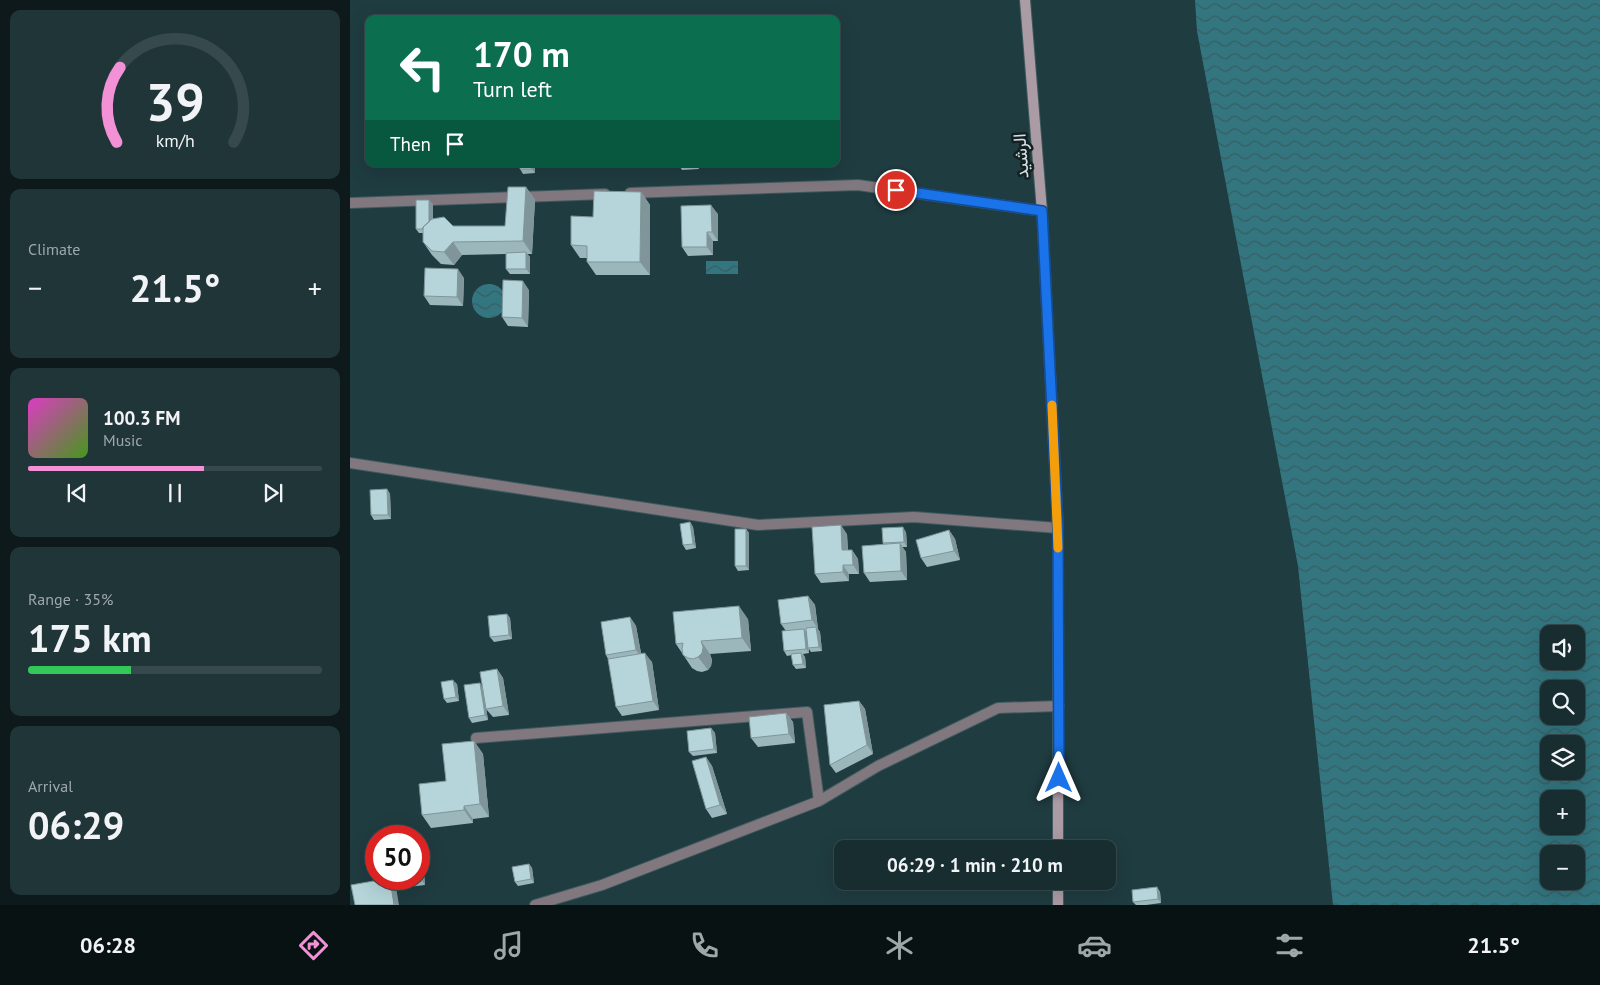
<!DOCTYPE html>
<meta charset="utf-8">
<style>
body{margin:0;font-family:"PT Sans",Vazirmatn,sans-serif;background:#203538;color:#f1f3f6;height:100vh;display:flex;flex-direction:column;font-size:19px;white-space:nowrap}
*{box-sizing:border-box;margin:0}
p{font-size:16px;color:#9ea8ab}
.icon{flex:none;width:28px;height:28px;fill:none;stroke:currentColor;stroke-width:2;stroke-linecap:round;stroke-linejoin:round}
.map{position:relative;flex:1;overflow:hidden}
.drawer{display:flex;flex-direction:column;gap:10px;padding:10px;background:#0d191a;width:350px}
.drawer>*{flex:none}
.hud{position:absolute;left:15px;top:15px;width:475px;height:152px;border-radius:10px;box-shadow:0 5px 20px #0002,0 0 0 1px #36494c;background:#0b6e4f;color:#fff;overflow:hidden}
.controls{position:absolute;left:1190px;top:625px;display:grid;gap:10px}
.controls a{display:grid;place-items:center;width:45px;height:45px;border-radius:10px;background:#172d30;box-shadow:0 5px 20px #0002,0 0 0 1px #36494c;font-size:25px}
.speed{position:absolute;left:15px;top:825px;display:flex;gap:10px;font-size:25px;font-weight:700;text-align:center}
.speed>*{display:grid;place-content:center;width:65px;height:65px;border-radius:50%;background:#172d30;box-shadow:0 5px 20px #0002,0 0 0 1px #36494c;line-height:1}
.speed .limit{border:8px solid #d22;background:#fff;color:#111}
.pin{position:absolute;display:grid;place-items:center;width:42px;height:42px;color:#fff;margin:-21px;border:2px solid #fff;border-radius:50%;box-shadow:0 1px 5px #0007}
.me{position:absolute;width:55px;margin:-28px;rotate:0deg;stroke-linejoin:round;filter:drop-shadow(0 0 4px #0008)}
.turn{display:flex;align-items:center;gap:18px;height:105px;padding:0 25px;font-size:22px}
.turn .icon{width:65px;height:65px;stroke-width:2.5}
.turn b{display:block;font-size:35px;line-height:42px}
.then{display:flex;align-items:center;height:48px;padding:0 25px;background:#0003;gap:10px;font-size:19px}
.big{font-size:38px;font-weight:700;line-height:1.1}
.drawer .card{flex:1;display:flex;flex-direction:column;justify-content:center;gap:8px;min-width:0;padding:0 18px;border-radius:10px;background:#203538}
.drawer .dial{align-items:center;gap:0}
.dial svg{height:130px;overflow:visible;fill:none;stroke:#36494c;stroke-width:7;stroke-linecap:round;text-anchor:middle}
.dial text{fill:#f1f3f6;stroke:none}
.song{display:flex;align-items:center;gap:15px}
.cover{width:60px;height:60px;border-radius:8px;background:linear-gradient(135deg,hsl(310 70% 55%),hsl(100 70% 35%))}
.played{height:5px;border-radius:2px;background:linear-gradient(90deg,#f391d6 60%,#36494c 60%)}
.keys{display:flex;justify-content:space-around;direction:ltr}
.heat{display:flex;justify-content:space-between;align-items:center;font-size:28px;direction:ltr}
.charge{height:8px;border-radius:4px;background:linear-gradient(90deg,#34c759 35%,#36494c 0)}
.trip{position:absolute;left:484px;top:840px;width:282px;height:50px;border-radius:10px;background:#172d30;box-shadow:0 5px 20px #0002,0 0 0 1px #36494c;font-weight:700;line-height:50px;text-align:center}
.menu{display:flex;height:80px;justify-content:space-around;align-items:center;background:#091213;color:#9ea8ab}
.menu .icon{width:35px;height:35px}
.menu .active{color:#f391d6}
.menu b{font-size:22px;color:#f1f3f6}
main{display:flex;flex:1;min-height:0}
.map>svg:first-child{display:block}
.water{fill:url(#water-waves);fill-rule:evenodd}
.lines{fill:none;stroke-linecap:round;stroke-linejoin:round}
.street-casing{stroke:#3f5a5e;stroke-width:12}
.secondary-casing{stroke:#3f5a5e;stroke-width:12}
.street{stroke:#81777e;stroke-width:10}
.secondary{stroke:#ab9ba5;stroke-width:10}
.wall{fill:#9cb7bb}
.shaded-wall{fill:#7f9599}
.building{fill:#b5d5da;stroke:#7f9599}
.route-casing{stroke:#114b97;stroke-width:12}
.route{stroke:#1a73e8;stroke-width:9}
.slow{stroke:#f59e0b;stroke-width:9}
.labels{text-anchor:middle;stroke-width:5;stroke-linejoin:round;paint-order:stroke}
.street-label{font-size:18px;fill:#d2e2e5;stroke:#142022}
</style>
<main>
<section class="drawer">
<div class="card dial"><svg viewBox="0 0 100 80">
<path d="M14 69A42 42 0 1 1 86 69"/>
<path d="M14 69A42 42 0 0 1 16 23" stroke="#f391d6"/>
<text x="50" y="56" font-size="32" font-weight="700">39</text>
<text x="50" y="72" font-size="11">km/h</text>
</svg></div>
<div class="card"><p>Climate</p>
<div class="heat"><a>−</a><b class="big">21.5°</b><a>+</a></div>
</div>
<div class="card">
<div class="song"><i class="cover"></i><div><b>100.3 FM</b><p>Music</p></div></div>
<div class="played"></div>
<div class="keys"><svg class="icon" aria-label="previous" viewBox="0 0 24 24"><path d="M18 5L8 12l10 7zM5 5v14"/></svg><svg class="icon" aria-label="pause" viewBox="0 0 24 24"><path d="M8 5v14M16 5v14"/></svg><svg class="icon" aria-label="next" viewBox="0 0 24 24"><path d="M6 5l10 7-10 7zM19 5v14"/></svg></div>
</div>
<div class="card"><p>Range · 35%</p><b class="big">175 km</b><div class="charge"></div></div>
<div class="card"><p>Arrival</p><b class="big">06:29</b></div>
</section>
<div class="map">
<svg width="1250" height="905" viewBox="0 0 1250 905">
<defs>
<pattern id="water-waves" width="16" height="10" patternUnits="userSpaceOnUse" patternTransform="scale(1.25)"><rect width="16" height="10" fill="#337680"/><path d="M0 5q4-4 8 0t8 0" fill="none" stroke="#395d62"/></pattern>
</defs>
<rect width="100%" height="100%" fill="#1f3c40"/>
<!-- water -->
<path class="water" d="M 845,0 L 1250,0 L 1250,905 L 983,905 L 948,566 L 847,31 ZM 1199,634 L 1226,634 L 1226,661 L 1199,661 ZM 1199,689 L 1226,689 L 1226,716 L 1199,716 ZM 1199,744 L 1226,744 L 1226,771 L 1199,771 ZM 1199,799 L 1226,799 L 1226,826 L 1199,826 ZM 1199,854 L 1226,854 L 1226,881 L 1199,881 Z
M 356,261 L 388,261 L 388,274 L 356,274 Z
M122 301a17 17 0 1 1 34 0a17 17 0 1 1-34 0Z"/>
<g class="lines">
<defs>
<path id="street" d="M 280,193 L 508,185 L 692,211
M 0,203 L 255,194
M 0,463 L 408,525 L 564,517 L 708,528
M 126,738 L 457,712 L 469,801
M 185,905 L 252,885 L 469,801 L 528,766 L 648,708 L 709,706"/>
<path id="secondary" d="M 675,0 L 692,211 L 708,528 L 708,849
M 708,905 L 708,881"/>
</defs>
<!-- street casing -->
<use href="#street" class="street-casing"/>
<!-- secondary casing -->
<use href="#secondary" class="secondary-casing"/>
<!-- street -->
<use href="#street" class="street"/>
<!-- secondary -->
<use href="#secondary" class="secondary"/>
</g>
<!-- wall -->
<path class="wall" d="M 185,164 L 185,173 L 173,174 L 170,169 Z
M 348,164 L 349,169 L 332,170 L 329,165 Z
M 176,187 L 185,200 L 182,254 L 177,254 L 180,257 L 180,274 L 160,274 L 156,269 L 156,254 L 112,255 L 104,265 L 91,264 L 82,255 L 73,242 L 73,233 L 69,233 L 66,229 L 83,204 L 83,219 L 103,226 L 155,226 Z
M 291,192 L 300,205 L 300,275 L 246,275 L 237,262 L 237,258 L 230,258 L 221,245 L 243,217 Z
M 368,214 L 368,241 L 363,241 L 363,255 L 338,256 L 332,247 Z
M 114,278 L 113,306 L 80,305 L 74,296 Z
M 179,290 L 178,327 L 158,326 L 152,317 Z
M 37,489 L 40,494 L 41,519 L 24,520 L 21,515 Z
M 340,522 L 343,527 L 346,548 L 336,550 L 333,545 Z
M 396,529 L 399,533 L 399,570 L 388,571 L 385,566 Z
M 599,530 L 605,539 L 610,560 L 577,567 L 571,558 Z
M 556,532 L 557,547 L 552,547 L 556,552 L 557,580 L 520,582 L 514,573 L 533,544 L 533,543 Z
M 497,534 L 498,550 L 502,550 L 508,559 L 509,574 L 499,574 L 499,581 L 471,583 L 465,574 Z
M 458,596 L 465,605 L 468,629 L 470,632 L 472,651 L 461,652 L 459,649 L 459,653 L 453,654 L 455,657 L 456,668 L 446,669 L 443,665 L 442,655 L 437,656 L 434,651 L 436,631 L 431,624 Z
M 157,614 L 160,618 L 162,639 L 144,642 L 140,637 Z
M 280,617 L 286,626 L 291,653 L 302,662 L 309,710 L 272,716 L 266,707 L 258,659 L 256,655 Z
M 398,619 L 401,651 L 360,654 L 362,660 L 361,666 L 358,670 L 352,672 L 347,671 L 342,668 L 326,644 Z
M 147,669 L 153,678 L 159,715 L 143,717 L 136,709 L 138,720 L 122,723 L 119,718 L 133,687 Z
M 107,684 L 109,701 L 97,703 L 94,699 Z
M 509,701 L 515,709 L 523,754 L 486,773 L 480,765 Z
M 436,713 L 443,722 L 445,743 L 408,747 L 401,738 Z
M 361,728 L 365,733 L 367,753 L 343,756 L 339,752 Z
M 124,741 L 133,754 L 139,817 L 123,819 L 123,823 L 81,828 L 72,815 Z
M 356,757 L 362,766 L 377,814 L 362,818 L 356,809 Z
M 69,846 L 72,851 L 75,885 L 58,887 L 53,879 L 69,879 Z
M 179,864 L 182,868 L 184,883 L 168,886 L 165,882 Z
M 807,887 L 810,892 L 811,903 L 796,905 L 786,905 L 783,902 Z"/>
<!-- shaded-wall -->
<path class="shaded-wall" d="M 182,164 L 185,164 L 185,173 L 182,169 Z
M 345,164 L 348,164 L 349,169 L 345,165 Z
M 176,187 L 185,200 L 182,254 L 173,241 Z
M 291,192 L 300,205 L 300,275 L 290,262 Z
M 79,200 L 83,204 L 83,233 L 79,229 Z
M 361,205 L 368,214 L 368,241 L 362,232 Z
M 357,232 L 363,241 L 363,255 L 357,247 Z
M 103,242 L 112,255 L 104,265 L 94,252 Z
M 176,252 L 180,257 L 180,274 L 176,269 Z
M 108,269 L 114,278 L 113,306 L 107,297 Z
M 173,281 L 179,290 L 178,327 L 172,318 Z
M 37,489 L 40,494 L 41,519 L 38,515 Z
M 340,522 L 343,527 L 346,548 L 343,544 Z
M 491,525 L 497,534 L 498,559 L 492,550 Z
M 553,527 L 556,532 L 557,547 L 554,542 Z
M 396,529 L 399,533 L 399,570 L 396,566 Z
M 599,530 L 605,539 L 610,560 L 604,551 Z
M 550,543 L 556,552 L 557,580 L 551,571 Z
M 502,550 L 508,559 L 509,574 L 503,565 Z
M 493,565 L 499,574 L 499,581 L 493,572 Z
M 458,596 L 465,605 L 468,629 L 462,620 Z
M 389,606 L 398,619 L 401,651 L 392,638 Z
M 157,614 L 160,618 L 162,639 L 159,635 Z
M 280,617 L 286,626 L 292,659 L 286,650 Z
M 466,627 L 470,632 L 472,651 L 469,647 Z
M 454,629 L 457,633 L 459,653 L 456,649 Z
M 351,641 L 360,654 L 362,660 L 361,666 L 358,670 L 348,657 Z
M 295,653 L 302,662 L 309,710 L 303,701 Z
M 451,653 L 455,657 L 456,668 L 453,664 Z
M 147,669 L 153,678 L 159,715 L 153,706 Z
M 103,680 L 107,684 L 109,701 L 106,697 Z
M 130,683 L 133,687 L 138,720 L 135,715 Z
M 509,701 L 515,709 L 523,754 L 517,745 Z
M 436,713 L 443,722 L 445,743 L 439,734 Z
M 361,728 L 365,733 L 367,753 L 364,749 Z
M 124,741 L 133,754 L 139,817 L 130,804 Z
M 356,757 L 362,766 L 377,814 L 370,805 Z
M 114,806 L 123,819 L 123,823 L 114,810 Z
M 69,846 L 72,851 L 75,885 L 69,876 Z
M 179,864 L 182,868 L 184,883 L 181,879 Z
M 40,879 L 46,887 L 49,905 L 44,905 Z
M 807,887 L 810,892 L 811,903 L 808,899 Z"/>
<!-- building -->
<path class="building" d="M 170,164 L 182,164 L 182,169 L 170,169 Z
M 329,164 L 345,164 L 345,165 L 329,165 Z
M 158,187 L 176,187 L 173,241 L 103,242 L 94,252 L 82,251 L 73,242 L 73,227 L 82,219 L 94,217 L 103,226 L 155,226 Z
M 244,191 L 291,192 L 290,262 L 237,262 L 237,246 L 221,245 L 221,216 L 243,217 Z
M 66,200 L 79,200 L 79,222 L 73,227 L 73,229 L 66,229 Z
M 361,205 L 362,232 L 357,232 L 357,247 L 332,247 L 331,206 Z
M 176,252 L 176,269 L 156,269 L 156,253 Z
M 75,268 L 108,269 L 107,297 L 74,296 Z
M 153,280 L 173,281 L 172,318 L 152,317 Z
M 37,489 L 38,515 L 21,515 L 20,490 Z
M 340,522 L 343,544 L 333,545 L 330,524 Z
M 491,525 L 492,550 L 502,550 L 503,565 L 493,565 L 493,572 L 465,574 L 462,527 Z
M 553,527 L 554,542 L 533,543 L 532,528 Z
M 385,529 L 396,529 L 396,566 L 385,566 Z
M 599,530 L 604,551 L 571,558 L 566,540 Z
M 550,543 L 551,571 L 514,573 L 512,546 Z
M 458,596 L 462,620 L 431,624 L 428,600 Z
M 389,606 L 392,638 L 351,641 L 353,647 L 352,653 L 348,657 L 343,659 L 338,658 L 333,655 L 332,649 L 333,643 L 326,644 L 323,612 Z
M 157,614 L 159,635 L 140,637 L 138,616 Z
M 280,617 L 286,650 L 256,655 L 251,622 Z
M 466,627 L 469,647 L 458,648 L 456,628 Z
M 454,629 L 456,649 L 434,651 L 432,631 Z
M 295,653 L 303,701 L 266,707 L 258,659 Z
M 451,653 L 453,664 L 443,665 L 441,654 Z
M 147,669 L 153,706 L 136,709 L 130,672 Z
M 103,680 L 106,697 L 94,699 L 91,682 Z
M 130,683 L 135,715 L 119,718 L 114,685 Z
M 509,701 L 517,745 L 480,765 L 474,705 Z
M 436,713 L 439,734 L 401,738 L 399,717 Z
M 361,728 L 364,749 L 339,752 L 337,731 Z
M 124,741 L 130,804 L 114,806 L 114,810 L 72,815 L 69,784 L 96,781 L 92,744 Z
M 356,757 L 370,805 L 356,809 L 342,761 Z
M 179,864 L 181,879 L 165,882 L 162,867 Z
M 35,879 L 40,879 L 44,905 L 5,905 L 1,885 Z
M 807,887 L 808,899 L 783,902 L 782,890 Z"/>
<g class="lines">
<defs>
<path id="route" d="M 546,190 L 692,211 L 708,528 L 709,778"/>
</defs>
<!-- route casing -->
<use href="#route" class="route-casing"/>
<!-- route -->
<use href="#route" class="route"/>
<!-- slow -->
<path class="slow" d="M 702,405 L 708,548"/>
</g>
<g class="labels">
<!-- street labels -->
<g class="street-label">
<text transform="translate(671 156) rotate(-94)" y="6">الرشيد</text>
</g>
</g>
</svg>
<div class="controls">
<a><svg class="icon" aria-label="sound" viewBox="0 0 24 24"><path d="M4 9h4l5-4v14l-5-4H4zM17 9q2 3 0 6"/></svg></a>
<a><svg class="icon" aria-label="search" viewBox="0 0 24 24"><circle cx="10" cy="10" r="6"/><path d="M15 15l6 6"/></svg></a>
<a><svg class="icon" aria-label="layers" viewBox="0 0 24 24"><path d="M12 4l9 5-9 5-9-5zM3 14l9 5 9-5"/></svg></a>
<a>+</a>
<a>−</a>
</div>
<div class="speed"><div class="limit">50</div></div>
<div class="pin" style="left:546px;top:190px;background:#d93025"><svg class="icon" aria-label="arrive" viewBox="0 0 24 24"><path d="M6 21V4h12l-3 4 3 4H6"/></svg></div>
<svg class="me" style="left:709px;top:778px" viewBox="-20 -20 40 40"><path d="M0-17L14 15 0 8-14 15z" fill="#1a73e8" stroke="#fff" stroke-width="4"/></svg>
<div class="trip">06:29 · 1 min · 210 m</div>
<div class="hud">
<div class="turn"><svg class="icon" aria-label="left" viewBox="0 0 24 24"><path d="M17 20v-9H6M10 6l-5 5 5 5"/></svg><div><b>170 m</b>Turn left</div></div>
<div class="then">Then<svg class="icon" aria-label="arrive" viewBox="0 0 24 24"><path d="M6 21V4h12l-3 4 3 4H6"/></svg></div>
</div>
</div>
</main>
<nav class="menu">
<b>06:28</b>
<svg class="icon active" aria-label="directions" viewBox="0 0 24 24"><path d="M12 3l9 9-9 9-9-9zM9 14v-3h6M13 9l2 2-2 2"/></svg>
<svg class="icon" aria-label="music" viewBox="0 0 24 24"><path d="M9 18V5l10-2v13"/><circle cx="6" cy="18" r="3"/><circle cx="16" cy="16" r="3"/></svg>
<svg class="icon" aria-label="phone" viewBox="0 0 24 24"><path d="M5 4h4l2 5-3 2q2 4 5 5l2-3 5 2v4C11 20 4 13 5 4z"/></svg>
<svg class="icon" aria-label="climate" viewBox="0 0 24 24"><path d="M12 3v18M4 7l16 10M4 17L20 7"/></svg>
<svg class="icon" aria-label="car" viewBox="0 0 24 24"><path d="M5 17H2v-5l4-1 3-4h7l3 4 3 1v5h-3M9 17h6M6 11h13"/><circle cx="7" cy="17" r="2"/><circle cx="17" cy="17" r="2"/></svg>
<svg class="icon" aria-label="filters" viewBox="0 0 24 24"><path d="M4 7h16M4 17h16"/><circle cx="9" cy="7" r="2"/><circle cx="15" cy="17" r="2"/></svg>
<b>21.5°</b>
</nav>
